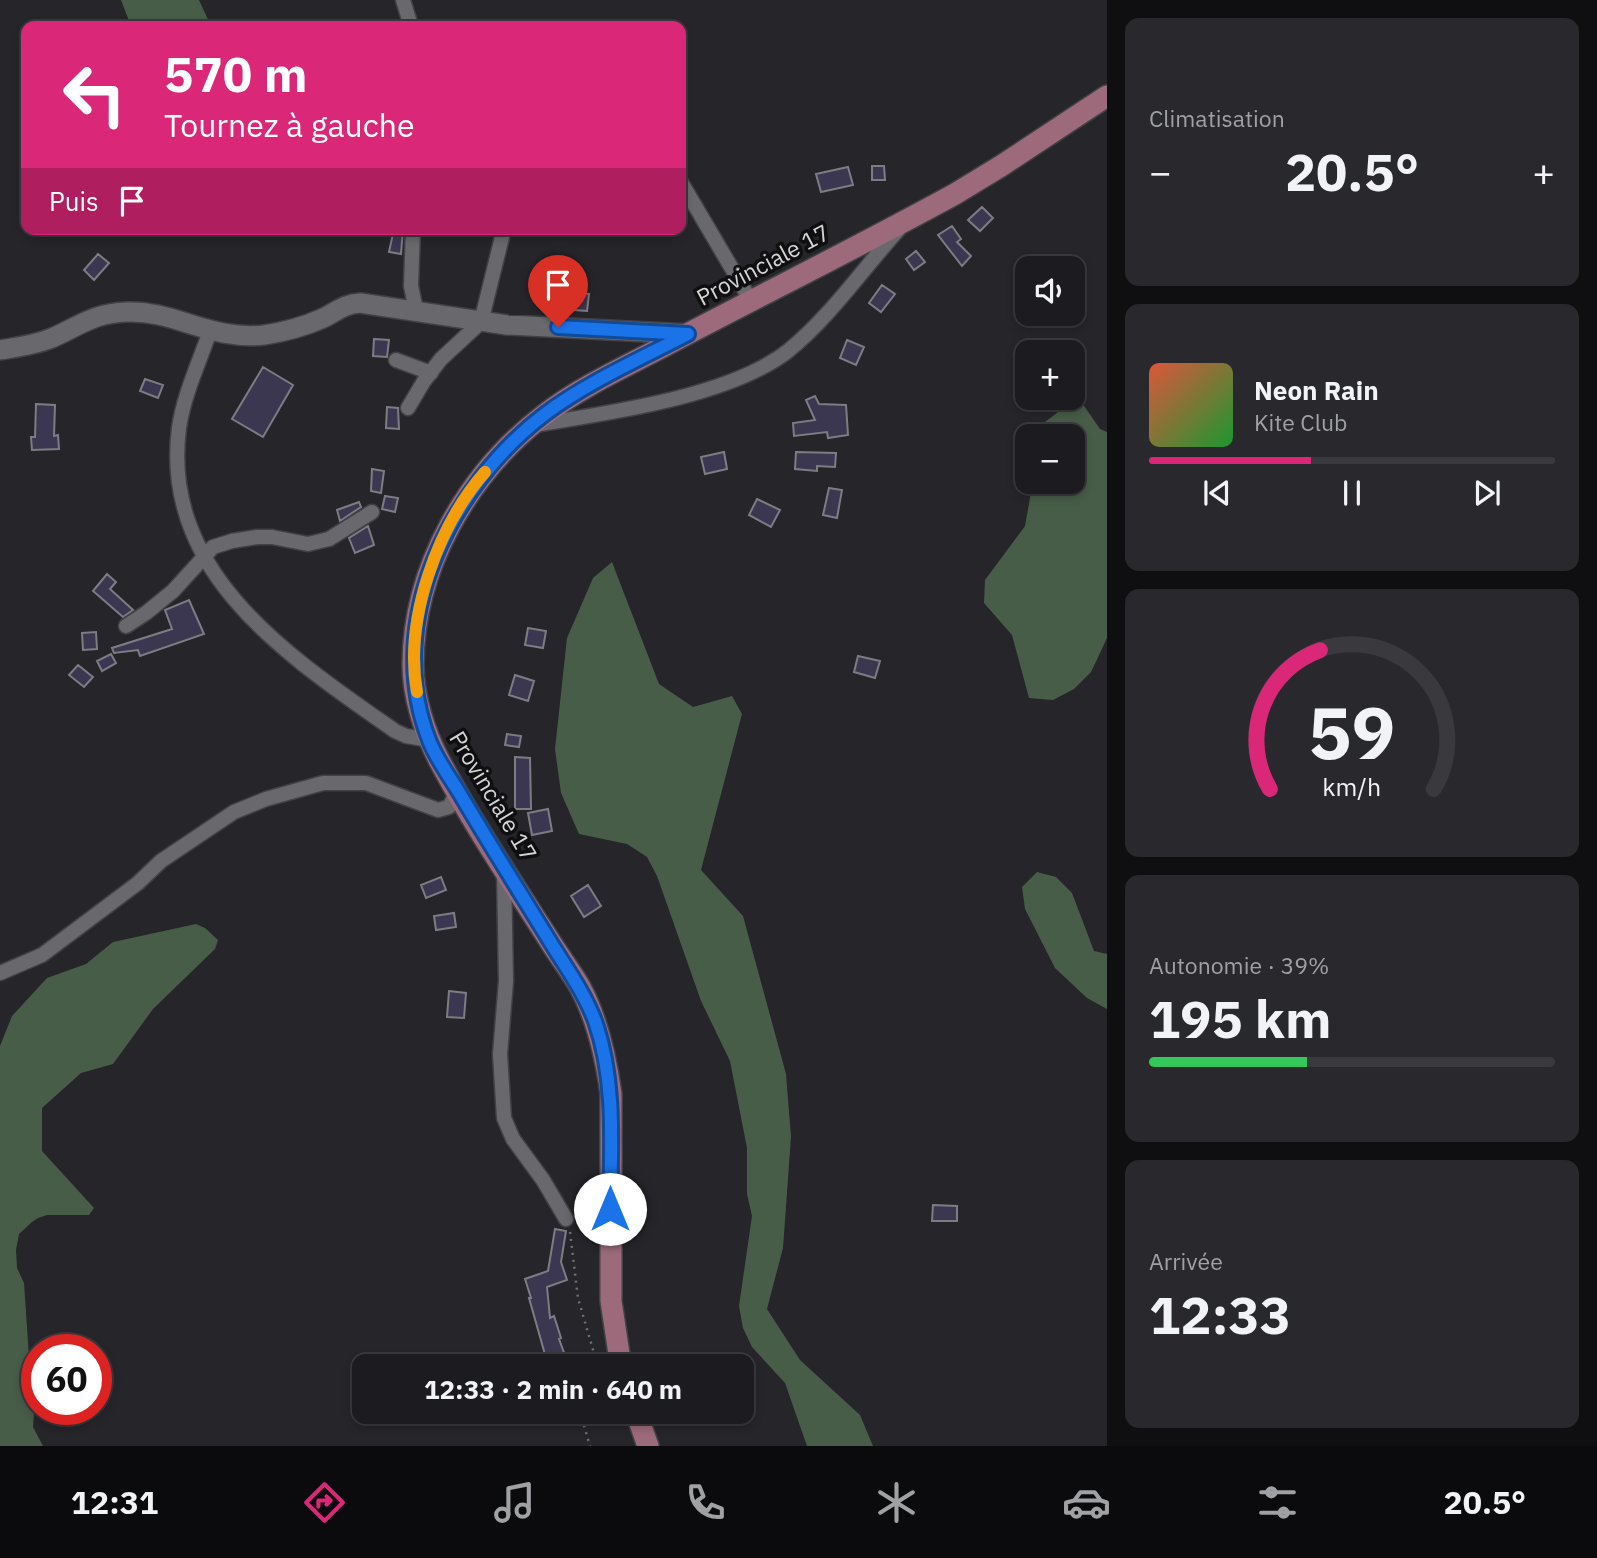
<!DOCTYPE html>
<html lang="fr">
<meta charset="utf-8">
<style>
body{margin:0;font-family:"IBM Plex Sans",sans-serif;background:#29292d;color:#f1f3f6;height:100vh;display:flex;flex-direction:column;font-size:26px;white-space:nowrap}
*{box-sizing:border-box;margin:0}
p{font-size:23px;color:#a0a1a5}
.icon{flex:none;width:38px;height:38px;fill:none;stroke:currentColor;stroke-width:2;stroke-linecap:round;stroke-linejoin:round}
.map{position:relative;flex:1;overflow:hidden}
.sheet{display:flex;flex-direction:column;gap:18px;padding:18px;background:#0f0f12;width:490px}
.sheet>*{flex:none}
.hud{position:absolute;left:21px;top:21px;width:665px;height:214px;border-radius:14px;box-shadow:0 4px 10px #0003,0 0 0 2px #3a3a3e;background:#db2777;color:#fff;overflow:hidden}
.buttons{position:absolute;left:1015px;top:256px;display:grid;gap:14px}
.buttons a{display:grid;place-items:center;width:70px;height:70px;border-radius:14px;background:#1c1c20;box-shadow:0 4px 10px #0003,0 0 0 2px #3a3a3e;font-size:35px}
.speed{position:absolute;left:21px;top:1334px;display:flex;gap:14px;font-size:35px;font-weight:700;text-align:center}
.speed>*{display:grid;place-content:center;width:91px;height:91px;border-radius:50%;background:#1c1c20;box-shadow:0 4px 10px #0003,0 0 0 2px #3a3a3e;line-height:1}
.speed .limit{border:10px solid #d22;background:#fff;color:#111}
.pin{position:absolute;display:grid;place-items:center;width:60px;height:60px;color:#fff;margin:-72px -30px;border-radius:50% 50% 50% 0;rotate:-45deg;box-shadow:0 0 7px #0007}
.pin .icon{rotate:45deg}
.me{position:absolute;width:77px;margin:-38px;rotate:0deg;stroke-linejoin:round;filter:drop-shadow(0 0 5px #0008)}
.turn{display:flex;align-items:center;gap:24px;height:147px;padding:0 28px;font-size:32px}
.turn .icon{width:91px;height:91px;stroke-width:2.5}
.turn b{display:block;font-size:49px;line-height:60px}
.then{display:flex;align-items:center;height:66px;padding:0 28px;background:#0003;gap:14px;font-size:26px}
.big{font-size:52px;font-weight:800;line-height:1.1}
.sheet .card{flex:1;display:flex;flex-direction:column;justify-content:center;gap:10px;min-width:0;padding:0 24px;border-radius:14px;background:#29292d}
.sheet .dial{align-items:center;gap:0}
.dial svg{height:182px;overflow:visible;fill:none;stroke:#3a3a3e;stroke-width:7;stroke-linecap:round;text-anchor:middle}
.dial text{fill:#f1f3f6;stroke:none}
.song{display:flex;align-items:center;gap:21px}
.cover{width:84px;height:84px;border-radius:10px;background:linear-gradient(135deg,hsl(10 70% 55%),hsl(130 70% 35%))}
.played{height:7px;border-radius:4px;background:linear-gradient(90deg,#db2777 40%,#3a3a3e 40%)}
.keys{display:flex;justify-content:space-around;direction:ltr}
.heat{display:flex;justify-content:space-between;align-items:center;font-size:38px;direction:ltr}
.charge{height:10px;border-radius:5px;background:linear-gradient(90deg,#34c759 39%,#3a3a3e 0)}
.trip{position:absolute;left:352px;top:1354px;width:402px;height:70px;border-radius:14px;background:#1c1c20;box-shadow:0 4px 10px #0003,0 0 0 2px #3a3a3e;font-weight:800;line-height:70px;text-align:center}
.dock{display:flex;height:112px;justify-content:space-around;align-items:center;background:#0b0b0d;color:#a0a1a5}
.dock .icon{width:49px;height:49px}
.dock .selected{color:#db2777}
.dock b{font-size:32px;color:#f1f3f6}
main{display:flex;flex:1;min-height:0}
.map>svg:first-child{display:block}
.forest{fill:#475d48}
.building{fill:#3b3751;stroke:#7d7c82;stroke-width:2}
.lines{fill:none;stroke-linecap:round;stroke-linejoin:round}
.street-casing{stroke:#424246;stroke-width:17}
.secondary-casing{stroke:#424246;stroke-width:22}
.primary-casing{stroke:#424246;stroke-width:24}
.path{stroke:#707074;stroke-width:2.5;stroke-dasharray:2 5;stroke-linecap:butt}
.street{stroke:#68686d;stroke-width:14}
.secondary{stroke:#68686d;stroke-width:19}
.primary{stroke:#9c6a7b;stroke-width:21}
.route-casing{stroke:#114b97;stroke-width:18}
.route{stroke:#1a73e8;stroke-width:12}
.slow{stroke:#f59e0b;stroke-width:12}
.labels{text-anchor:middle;stroke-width:7;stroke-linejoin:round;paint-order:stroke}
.street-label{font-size:23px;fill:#d5d5d8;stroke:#0f0f11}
</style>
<main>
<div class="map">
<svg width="1107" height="1446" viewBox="0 0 1107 1446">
<rect width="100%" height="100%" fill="#26252a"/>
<!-- forest -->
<path class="forest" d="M 121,0 L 199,0 L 211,26 L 131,26 Z
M 1078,397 L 1100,429 L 1107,432 L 1107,638 L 1091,672 L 1074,689 L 1053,700 L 1029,698 L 1012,635 L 984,603 L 985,580 L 1025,526 L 1033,481 L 1073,481 L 1073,436 L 1042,436 L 1045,422 Z
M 612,562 L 659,684 L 693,707 L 732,696 L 742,714 L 701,870 L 743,916 L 786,1074 L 791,1137 L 783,1248 L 767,1309 L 800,1360 L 860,1415 L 873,1446 L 807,1446 L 785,1383 L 752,1347 L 743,1328 L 739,1306 L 752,1216 L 747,1194 L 747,1148 L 730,1061 L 701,1001 L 657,876 L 647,857 L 627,844 L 579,834 L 561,793 L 555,749 L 567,638 L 593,578 Z
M 1037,872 L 1056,877 L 1072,893 L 1094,951 L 1107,954 L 1107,1009 L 1087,998 L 1055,968 L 1025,909 L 1022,887 Z
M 196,924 L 205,928 L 218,940 L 215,949 L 153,1009 L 113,1064 L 81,1073 L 42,1108 L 42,1151 L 94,1208 L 89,1215 L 47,1215 L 38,1218 L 32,1222 L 19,1234 L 16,1250 L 17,1268 L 24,1283 L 29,1357 L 36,1385 L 33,1427 L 43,1446 L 0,1446 L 0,1046 L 12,1016 L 47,978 L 86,964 L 113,942 Z"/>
<!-- building -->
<path class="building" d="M 872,166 L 884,166 L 885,180 L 872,180 Z
M 848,167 L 853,185 L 821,192 L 816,174 Z
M 982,207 L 993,218 L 980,231 L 968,220 Z
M 952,226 L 961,239 L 957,242 L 971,256 L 962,266 L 938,235 Z
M 394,229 L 403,229 L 401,254 L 389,252 Z
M 916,251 L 925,262 L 914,270 L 906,259 Z
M 98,254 L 109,263 L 94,280 L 84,270 Z
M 882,285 L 895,294 L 881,312 L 869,303 Z
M 576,293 L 589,294 L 587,311 L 574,310 Z
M 374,339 L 389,340 L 387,357 L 373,356 Z
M 847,340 L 864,347 L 856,365 L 840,358 Z
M 263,367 L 293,385 L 263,437 L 232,419 Z
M 145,379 L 163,385 L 158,398 L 140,391 Z
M 815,396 L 819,404 L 846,405 L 848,435 L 828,438 L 827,432 L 794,436 L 793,423 L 815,420 L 806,400 Z
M 36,404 L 55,405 L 54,436 L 58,435 L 59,449 L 32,450 L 31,437 L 35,437 Z
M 387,407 L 398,408 L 399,429 L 386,428 Z
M 724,452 L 727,469 L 705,474 L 701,457 Z
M 796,452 L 836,453 L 835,467 L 817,466 L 817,471 L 795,469 Z
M 372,469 L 384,471 L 381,493 L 371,491 Z
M 829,488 L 842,490 L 837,518 L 823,515 Z
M 385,496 L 398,498 L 395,512 L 382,509 Z
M 757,499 L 780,510 L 771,527 L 749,515 Z
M 359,502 L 361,507 L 340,521 L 337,510 Z
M 368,526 L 374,545 L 355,553 L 349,538 Z
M 107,574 L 116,582 L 110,589 L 133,610 L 123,617 L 93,591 Z
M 189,600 L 204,634 L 140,656 L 138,650 L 114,653 L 112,648 L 172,629 L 165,610 Z
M 528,628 L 546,631 L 543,648 L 525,645 Z
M 96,632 L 97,649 L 83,650 L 82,633 Z
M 111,654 L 116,663 L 102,671 L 97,661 Z
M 858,656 L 880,661 L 875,678 L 854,672 Z
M 78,665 L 93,677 L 84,687 L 69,675 Z
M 515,675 L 534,681 L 528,701 L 509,695 Z
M 507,734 L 521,736 L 519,747 L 505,745 Z
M 515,757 L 530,758 L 531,809 L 515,809 Z
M 548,809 L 552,831 L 532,835 L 528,813 Z
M 441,877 L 446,890 L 426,898 L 421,885 Z
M 588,885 L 601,906 L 584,917 L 571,896 Z
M 454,913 L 456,927 L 436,930 L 434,916 Z
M 449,991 L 466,993 L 464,1018 L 447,1017 Z
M 933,1205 L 957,1206 L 957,1221 L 932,1221 Z
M 555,1229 L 566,1231 L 561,1262 L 567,1280 L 547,1287 L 550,1318 L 554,1316 L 561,1338 L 559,1339 L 566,1358 L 559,1361 L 589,1356 L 590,1367 L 557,1367 L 557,1361 L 548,1365 L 529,1298 L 531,1298 L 525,1279 L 548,1271 Z"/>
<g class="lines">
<defs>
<path id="street" d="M 403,0 L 411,26
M 681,182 L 751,301
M 413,229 L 411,286 L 416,310
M 210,331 C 199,363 184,394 179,428 C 160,574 291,658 395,731 L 406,736 L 429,740
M 396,360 L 431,373
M 408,408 L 424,381 L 441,359 L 481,322 L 504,229
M 534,425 C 607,413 729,397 788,351 C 830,317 862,270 899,229
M 126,626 L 146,613 L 173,591 L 213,547 L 232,541 L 257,537 L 272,537 L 308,544 L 329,539 L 372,512
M 504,873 L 506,981 L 500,1054 L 504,1118 L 513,1139 L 543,1180 L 566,1219
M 0,973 L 42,955 L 138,883 L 161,861 L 234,812 L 266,799 L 323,783 L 366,783 L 438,810 L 449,807 L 458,790"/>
<path id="secondary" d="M 0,350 C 18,347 35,345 52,338 C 81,325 94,313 127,312 C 174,310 211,341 264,335 C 283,332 303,327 321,319 C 335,313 343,304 360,303 L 507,325 L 688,334"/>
<path id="primary" d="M 621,1367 L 611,1301 L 611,1094 C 606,1058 598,1020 580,987 C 572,973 562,960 553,946 C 514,885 473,824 439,760 C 425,733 413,697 413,665 C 413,568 468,473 544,415 C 583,385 631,364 674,341 C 767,292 862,245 955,194 L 1001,166 L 1107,96
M 636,1412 L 648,1446"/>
</defs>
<!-- street casing -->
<use href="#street" class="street-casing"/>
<!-- secondary casing -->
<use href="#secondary" class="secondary-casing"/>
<!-- primary casing -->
<use href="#primary" class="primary-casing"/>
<!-- path -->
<path class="path" d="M 570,1232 L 578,1298 L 598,1367
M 580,1412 L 590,1446"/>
<!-- street -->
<use href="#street" class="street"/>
<!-- secondary -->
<use href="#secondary" class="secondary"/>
<!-- primary -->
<use href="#primary" class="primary"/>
</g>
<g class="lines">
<defs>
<path id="route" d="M 558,327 L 688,334 C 640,359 588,382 545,414 C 450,486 383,622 429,740 C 436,759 450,777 460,794 C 490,845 521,894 551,943 C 567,969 584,992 595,1021 C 616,1081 611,1146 610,1209"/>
</defs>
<!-- route casing -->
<use href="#route" class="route-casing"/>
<!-- route -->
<use href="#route" class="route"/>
<!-- slow -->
<path class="slow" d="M 417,692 C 404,620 437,527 485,472"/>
</g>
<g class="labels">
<!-- street labels -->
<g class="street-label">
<text transform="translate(763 265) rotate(-28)" y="8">Provinciale 17</text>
<text transform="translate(493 796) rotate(59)" y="8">Provinciale 17</text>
</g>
</g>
</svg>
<div class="buttons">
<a><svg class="icon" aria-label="sound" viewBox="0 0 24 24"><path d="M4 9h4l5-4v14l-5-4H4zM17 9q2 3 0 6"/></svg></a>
<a>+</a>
<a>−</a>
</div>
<div class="speed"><div class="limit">60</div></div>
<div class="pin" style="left:558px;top:327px;background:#d93025"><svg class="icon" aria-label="arrive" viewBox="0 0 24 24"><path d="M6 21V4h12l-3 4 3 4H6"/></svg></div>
<svg class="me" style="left:610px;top:1209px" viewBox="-20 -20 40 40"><circle r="19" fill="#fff"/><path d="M0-13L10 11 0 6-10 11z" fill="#1a73e8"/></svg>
<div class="trip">12:33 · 2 min · 640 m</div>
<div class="hud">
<div class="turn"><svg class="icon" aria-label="left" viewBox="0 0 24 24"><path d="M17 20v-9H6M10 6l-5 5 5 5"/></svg><div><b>570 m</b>Tournez à gauche</div></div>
<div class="then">Puis<svg class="icon" aria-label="arrive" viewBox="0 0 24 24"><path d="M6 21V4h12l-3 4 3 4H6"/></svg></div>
</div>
</div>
<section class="sheet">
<div class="card"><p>Climatisation</p>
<div class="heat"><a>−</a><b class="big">20.5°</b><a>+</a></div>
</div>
<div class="card">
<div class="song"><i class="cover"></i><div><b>Neon Rain</b><p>Kite Club</p></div></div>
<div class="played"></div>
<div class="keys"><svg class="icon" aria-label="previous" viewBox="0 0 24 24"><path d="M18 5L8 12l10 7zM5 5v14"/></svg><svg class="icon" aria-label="pause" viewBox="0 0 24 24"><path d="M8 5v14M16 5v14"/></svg><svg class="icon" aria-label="next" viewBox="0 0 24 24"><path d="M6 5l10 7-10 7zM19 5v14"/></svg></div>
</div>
<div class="card dial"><svg viewBox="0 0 100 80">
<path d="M14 69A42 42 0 1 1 86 69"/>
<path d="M14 69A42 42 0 0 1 36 8" stroke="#db2777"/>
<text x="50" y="56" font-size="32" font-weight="700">59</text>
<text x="50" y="72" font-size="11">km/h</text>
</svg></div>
<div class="card"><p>Autonomie · 39%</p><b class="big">195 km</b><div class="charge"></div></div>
<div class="card"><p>Arrivée</p><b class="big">12:33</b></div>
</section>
</main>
<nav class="dock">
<b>12:31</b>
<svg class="icon selected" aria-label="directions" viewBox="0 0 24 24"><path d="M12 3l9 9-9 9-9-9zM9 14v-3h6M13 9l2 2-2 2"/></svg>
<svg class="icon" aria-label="music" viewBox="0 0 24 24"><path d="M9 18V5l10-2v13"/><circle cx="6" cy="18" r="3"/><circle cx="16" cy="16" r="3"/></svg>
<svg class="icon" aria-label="phone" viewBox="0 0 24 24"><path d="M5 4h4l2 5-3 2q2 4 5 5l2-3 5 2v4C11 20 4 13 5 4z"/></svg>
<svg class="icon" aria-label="climate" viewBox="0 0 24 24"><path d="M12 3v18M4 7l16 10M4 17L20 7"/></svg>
<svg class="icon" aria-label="car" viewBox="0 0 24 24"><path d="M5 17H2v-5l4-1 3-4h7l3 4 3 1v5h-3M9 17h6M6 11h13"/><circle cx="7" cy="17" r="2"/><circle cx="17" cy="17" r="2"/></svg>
<svg class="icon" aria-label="filters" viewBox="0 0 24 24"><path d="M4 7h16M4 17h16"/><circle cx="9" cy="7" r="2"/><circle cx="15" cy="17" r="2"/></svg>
<b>20.5°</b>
</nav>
